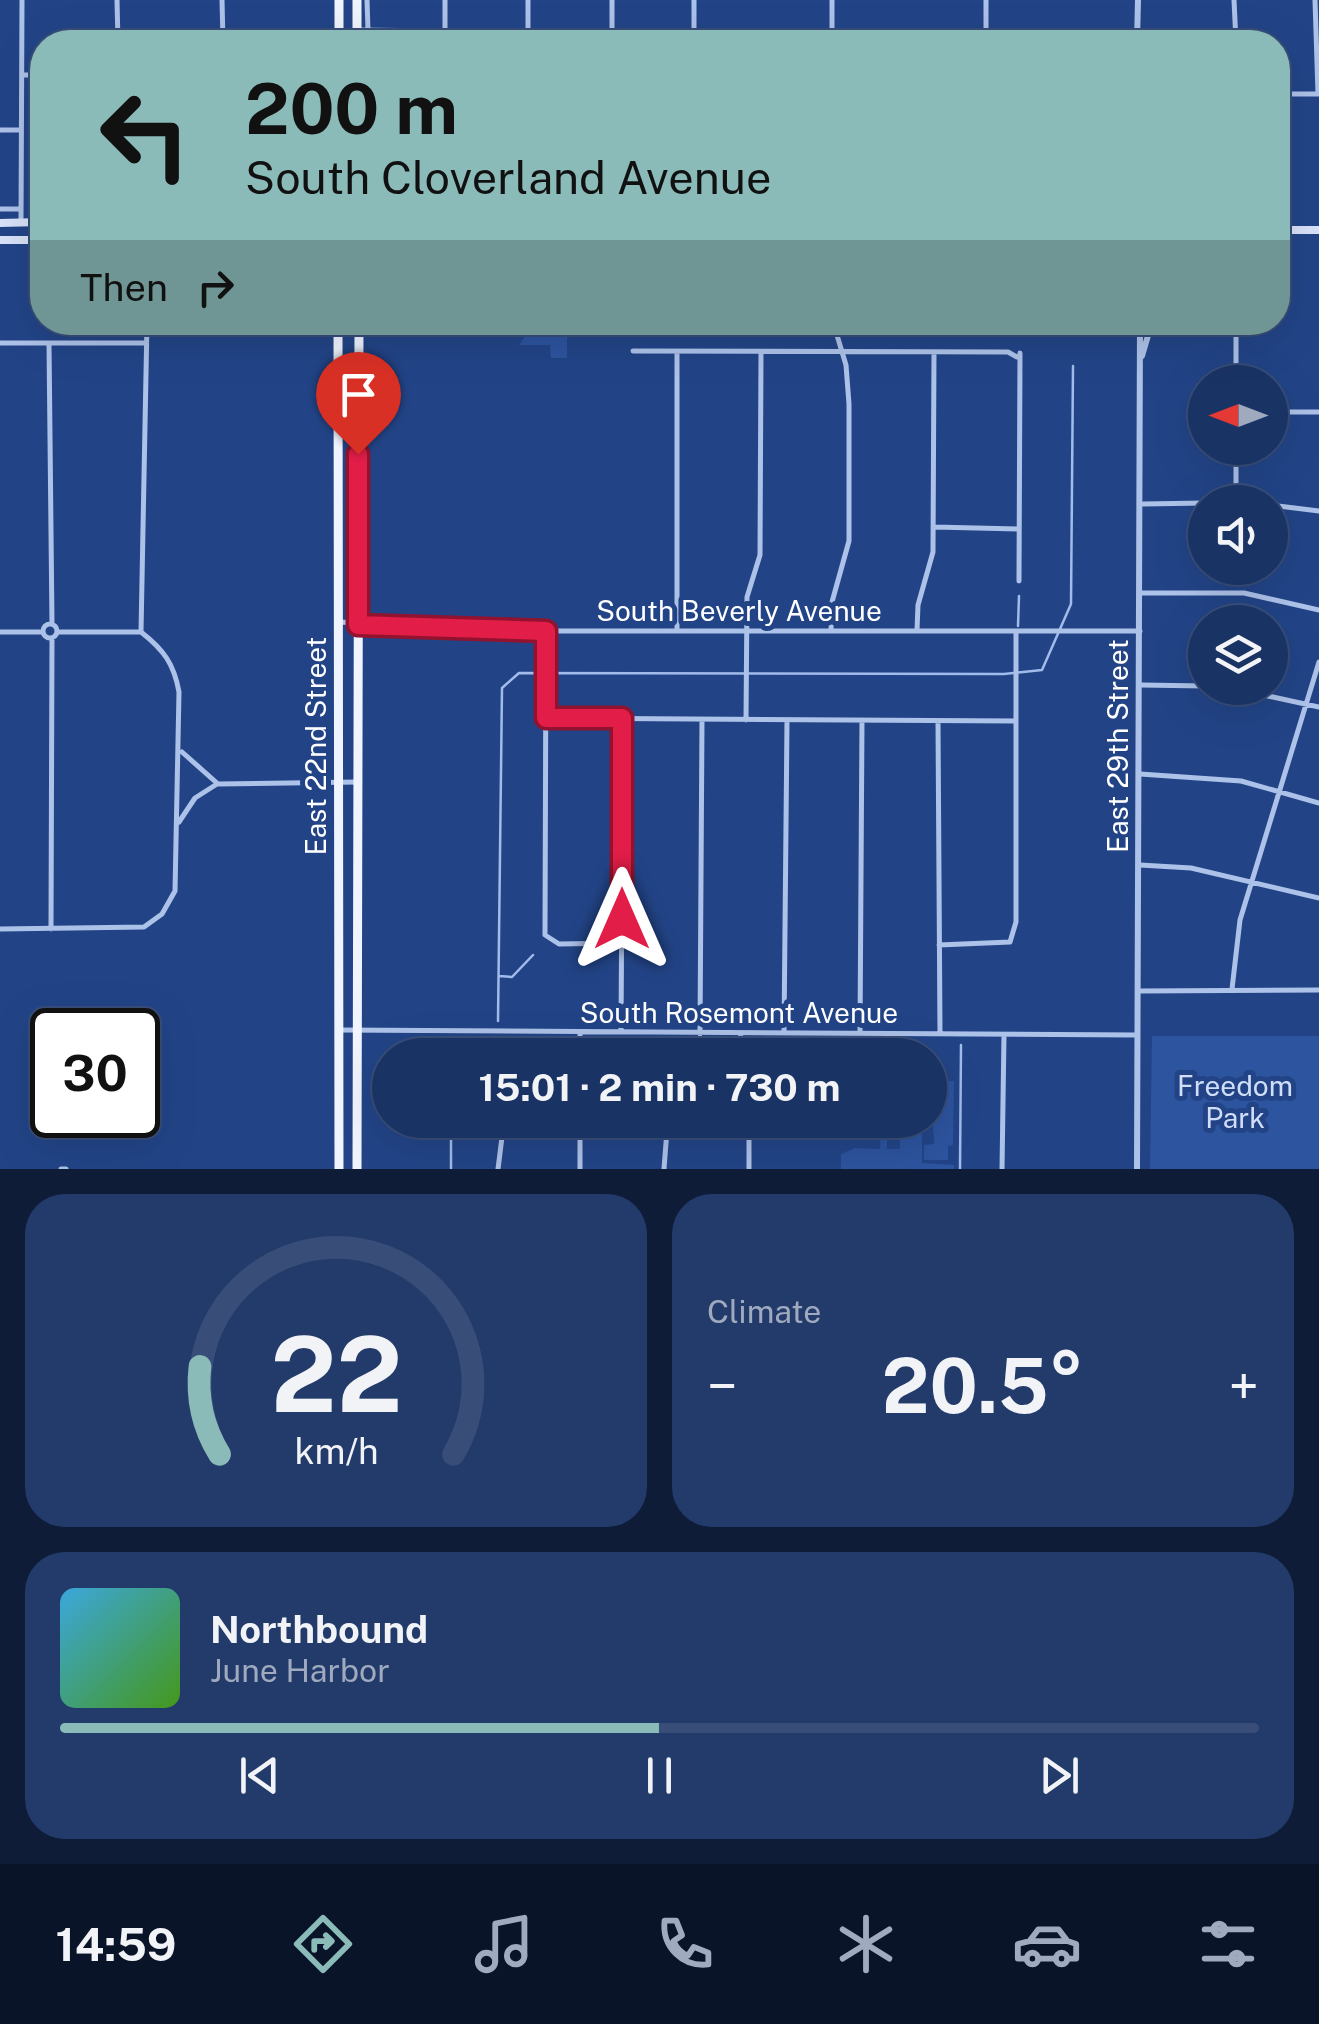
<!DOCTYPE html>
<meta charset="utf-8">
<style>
body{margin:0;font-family:"Public Sans",sans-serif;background:#233b6b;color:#f1f3f6;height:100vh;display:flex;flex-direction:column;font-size:38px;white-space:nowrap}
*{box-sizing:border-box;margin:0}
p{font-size:32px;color:#9faabf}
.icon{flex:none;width:55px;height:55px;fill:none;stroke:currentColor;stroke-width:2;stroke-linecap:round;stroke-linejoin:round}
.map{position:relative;height:1169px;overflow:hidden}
.panel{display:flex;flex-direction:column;gap:25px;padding:25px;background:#0e1c38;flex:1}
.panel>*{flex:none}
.hud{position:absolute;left:30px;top:30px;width:1260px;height:305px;border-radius:40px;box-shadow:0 10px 40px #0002,0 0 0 2px #384e79;background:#8bbbb9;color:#111;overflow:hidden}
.needle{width:65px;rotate:270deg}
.buttons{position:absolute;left:1188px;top:365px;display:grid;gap:20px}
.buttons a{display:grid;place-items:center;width:100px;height:100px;border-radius:50%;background:#1a3365;box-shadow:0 10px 40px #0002,0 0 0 2px #384e79;font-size:50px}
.speed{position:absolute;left:30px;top:1008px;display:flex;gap:20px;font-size:50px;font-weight:700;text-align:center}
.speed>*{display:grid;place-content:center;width:130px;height:130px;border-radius:50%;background:#1a3365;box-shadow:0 10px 40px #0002,0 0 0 2px #384e79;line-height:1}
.speed .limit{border:5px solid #111;border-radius:15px;background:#fff;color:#111}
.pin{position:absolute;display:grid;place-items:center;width:85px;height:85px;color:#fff;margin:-102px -42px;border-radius:50% 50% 50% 0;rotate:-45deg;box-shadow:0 0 10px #0007}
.pin .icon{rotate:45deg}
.me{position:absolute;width:110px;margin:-55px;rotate:0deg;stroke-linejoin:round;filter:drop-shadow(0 0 8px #0008)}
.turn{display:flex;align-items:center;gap:35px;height:210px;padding:0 50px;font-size:45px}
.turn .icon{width:130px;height:130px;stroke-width:2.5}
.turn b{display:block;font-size:70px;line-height:85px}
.then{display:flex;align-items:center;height:95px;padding:0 50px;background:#0003;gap:20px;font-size:38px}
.big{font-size:75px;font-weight:700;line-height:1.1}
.panel .card{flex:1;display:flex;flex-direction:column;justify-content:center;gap:15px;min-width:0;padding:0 35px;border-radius:40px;background:#233b6b}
.panel .dial{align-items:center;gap:0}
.dial svg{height:260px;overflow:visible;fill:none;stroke:#384e79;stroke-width:7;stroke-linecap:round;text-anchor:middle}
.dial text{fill:#f1f3f6;stroke:none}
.song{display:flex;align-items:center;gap:30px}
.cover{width:120px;height:120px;border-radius:15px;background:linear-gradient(135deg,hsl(200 70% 55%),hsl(100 70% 35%))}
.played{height:10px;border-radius:5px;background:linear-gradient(90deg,#8bbbb9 50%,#384e79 50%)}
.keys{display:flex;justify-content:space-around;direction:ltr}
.heat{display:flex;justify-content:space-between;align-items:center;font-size:55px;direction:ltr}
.panel .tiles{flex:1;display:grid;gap:25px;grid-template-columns:1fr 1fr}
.card:last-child{grid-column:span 2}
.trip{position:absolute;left:372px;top:1038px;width:575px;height:100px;border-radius:50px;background:#1a3365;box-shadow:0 10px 40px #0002,0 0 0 2px #384e79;font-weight:700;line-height:100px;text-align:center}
.tabs{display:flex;height:160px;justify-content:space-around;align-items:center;background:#0a1428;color:#9faabf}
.tabs .icon{width:70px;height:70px}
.tabs .current{color:#8bbbb9}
.tabs b{font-size:45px;color:#f1f3f6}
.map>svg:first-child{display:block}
.green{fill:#2d549f}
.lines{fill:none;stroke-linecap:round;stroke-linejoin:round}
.stream{stroke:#a1bbea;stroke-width:2.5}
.minor{stroke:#adc2e9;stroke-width:5}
.tertiary{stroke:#adc2e9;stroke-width:6}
.secondary{stroke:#d8e2f8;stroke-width:8}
.primary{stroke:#f0f4fe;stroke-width:9}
.route-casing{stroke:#92132f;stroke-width:25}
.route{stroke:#e11d48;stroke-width:18}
.labels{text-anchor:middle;stroke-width:10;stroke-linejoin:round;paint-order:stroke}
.street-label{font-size:28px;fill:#fff;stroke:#224487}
.park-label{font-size:28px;fill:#d1def7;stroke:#224487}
</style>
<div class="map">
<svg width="1319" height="1169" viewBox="0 0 1319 1169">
<rect width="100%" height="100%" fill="#224487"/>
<!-- green -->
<path class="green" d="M 563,323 L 567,323 L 567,358 L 551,358 L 550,345 L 519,345 L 527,334 L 563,332 Z
M 1152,1036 L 1319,1036 L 1319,1169 L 1150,1169 Z
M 930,1065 L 944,1065 L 944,1081 L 954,1081 L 953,1145 L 948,1146 L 948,1160 L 924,1160 L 924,1145 L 934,1144 Z
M 881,1120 L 887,1120 L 887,1149 L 900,1149 L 899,1120 L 922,1120 L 922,1163 L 954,1165 L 954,1169 L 841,1169 L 841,1154 L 855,1148 L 880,1149 Z"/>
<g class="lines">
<!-- stream -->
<path class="stream" d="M 1018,626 L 1019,596
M 499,976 L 512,977 L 533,955
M 498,1021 L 502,688 L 519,673 L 1004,674 L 1042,670 L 1071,604 L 1073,366
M 481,1055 L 493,1037
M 451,1169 L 451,1120
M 960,1169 L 961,1045"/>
<!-- minor -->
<path class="minor" d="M 117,0 L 118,42
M 222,0 L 223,42
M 367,0 L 368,30
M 832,0 L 832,42
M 1234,0 L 1236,42
M 1315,0 L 1318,94
M 357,30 L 528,32
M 445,31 L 445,0
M 528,42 L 528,0
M 612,42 L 612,0
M 694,42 L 694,0
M 986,42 L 986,0
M 22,75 L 42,75
M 1278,94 L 1319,94
M 0,130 L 21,130
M 0,209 L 20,209
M 21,222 L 22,0
M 1236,322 L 1236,382
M 0,343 L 146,343
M 49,344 L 52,624
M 633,351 L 1008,352 L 1017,357
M 677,352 L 677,631
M 1270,412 L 1319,412
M 1236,502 L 1236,448
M 1143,504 L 1205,503
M 1270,505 L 1319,511
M 934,527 L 1019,529
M 1019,581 L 1020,353
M 1142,593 L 1244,593 L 1319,610
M 338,622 L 546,631 L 1140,631
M43 631a7 7 0 1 1 14 0a7 7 0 1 1-14 0Z
M 831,630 L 832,602 L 849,541 L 849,404 L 846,365 L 833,322
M 917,630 L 918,605 L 933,552 L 934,353
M 546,631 L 545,935 L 559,944 L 621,943
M 0,632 L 42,632
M 58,632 L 141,632
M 141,632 L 147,322
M 1141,685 L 1205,686
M 1231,688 L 1319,707
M 546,718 L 1016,721
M 746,720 L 747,597 L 760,555 L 761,352
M 938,722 L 940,1034
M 182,752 L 218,784 L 358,782
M 1140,774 L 1241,781 L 1319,803
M 179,822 L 195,798 L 217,784
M 1140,865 L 1191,868 L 1319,898
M 0,929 L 144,927 L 162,914 L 175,891 L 179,692 C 174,664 164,650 141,632
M 51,929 L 52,638
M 1010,942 L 1016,922 L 1016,632
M 939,945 L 1010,942
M 1232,989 L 1240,920 L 1319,662
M 1139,991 L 1319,990
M 340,1030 L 1136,1035
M 621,1032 L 623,718
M 580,1033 L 580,1055
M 740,1033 L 745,1055
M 784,1033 L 787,721
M 700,1034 L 702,720
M 860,1034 L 862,720
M 580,1120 L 580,1169
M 495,1122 L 503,1129
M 660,1123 L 667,1130
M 503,1129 L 580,1126
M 667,1130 L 750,1126
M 61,1169 L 66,1169
M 498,1169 L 503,1129
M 664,1169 L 667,1130
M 749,1169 L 749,1120
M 1002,1169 L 1004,1035"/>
<!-- tertiary -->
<path class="tertiary" d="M 1137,42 L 1138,0
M 1142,356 L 1152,322
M 1137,1169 L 1140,322"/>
<!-- secondary -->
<path class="secondary" d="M 0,223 L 42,222
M 1278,230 L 1319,230
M 0,240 L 42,240"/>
<!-- primary -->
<path class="primary" d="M 339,0 L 339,42
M 357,0 L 357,42
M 338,322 L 339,1169
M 357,1169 L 359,322"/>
</g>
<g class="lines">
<defs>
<path id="route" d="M 358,454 L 358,625 L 546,631 L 546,718 L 622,718 L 622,919"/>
</defs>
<!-- route casing -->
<use href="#route" class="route-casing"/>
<!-- route -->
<use href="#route" class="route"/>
</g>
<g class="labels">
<!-- street labels -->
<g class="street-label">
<text x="739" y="621">South Beverly Avenue</text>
<text transform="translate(316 746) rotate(-90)" y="10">East 22nd Street</text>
<text transform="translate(1118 746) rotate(-90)" y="10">East 29th Street</text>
<text x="739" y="1023">South Rosemont Avenue</text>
</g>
<!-- park labels -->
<g class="park-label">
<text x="1235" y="1096">Freedom<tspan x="1235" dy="32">Park</tspan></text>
</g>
</g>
</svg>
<div class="buttons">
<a><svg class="needle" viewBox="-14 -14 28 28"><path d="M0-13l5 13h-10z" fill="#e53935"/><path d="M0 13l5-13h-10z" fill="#9faabf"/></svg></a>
<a><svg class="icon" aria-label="sound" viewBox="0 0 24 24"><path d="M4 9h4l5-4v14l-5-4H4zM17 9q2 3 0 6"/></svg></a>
<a><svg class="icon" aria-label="layers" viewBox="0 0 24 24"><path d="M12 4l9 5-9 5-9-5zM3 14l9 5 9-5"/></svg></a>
</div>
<div class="speed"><div class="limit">30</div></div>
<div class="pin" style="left:358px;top:454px;background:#d93025"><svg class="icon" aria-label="arrive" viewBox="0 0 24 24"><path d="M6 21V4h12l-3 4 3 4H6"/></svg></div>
<svg class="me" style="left:622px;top:919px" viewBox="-20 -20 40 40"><path d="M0-17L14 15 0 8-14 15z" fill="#e11d48" stroke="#fff" stroke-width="4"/></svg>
<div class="trip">15:01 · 2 min · 730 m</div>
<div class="hud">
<div class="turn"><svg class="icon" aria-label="left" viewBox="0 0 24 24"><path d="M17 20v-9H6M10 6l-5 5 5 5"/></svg><div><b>200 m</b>South Cloverland Avenue</div></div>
<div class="then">Then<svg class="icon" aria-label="right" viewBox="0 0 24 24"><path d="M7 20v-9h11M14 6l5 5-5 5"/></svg></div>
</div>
</div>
<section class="panel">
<div class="tiles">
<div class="card dial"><svg viewBox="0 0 100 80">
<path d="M14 69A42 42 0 1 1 86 69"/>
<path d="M14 69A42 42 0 0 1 8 42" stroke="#8bbbb9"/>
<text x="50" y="56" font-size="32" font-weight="700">22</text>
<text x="50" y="72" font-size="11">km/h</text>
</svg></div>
<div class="card"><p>Climate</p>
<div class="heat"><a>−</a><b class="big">20.5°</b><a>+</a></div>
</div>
<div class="card">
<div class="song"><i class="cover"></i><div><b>Northbound</b><p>June Harbor</p></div></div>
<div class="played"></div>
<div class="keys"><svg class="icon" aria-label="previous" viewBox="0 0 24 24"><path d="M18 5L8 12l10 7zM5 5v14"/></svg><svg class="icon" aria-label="pause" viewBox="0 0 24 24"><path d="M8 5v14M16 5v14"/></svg><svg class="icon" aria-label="next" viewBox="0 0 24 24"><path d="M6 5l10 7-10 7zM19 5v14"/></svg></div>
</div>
</div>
</section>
<nav class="tabs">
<b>14:59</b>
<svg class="icon current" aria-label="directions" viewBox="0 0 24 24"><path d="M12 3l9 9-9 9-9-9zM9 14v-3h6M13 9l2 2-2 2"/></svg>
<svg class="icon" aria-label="music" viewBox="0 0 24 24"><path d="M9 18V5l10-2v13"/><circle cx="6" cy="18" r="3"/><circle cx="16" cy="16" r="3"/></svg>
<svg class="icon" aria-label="phone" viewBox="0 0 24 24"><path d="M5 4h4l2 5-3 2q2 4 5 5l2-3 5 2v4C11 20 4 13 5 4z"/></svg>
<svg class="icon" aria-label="climate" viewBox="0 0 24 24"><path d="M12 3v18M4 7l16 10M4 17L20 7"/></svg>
<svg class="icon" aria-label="car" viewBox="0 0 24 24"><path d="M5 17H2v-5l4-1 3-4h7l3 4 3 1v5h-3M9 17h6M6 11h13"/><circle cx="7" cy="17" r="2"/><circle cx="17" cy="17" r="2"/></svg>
<svg class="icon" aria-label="filters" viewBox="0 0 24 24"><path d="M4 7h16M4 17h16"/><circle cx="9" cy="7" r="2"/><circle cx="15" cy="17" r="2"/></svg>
</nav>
